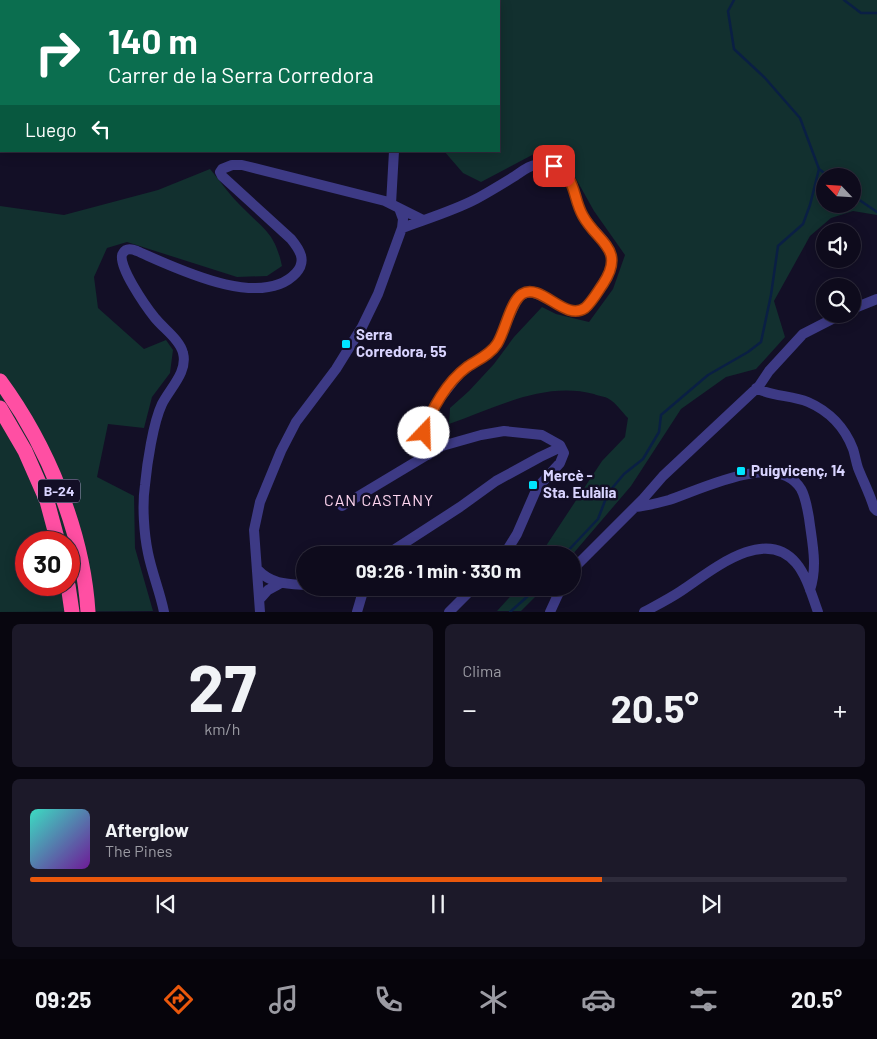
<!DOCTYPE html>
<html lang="es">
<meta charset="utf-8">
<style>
body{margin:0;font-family:Barlow,sans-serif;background:#1c1929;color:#f1f3f6;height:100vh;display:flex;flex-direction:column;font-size:19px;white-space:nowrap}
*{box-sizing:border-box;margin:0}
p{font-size:16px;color:#9b9ba3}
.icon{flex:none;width:28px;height:28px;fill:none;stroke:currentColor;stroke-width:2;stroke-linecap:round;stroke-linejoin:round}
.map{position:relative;height:612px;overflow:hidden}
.side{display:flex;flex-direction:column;gap:12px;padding:12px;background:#08060f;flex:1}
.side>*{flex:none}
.hud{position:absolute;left:0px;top:0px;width:500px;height:152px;box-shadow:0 2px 12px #0003,0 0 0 1px #2e2b3b;background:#0b6e4f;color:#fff;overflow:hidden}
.needle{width:32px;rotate:295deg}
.fabs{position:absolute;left:816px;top:168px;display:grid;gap:10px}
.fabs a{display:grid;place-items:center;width:45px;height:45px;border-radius:50%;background:#0e0b1c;box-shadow:0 2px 12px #0003,0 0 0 1px #2e2b3b;font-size:25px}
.speed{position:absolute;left:15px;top:531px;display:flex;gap:10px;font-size:25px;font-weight:700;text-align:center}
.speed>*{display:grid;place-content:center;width:65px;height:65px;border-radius:50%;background:#0e0b1c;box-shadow:0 2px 12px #0003,0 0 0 1px #2e2b3b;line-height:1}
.speed .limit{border:8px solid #d22;background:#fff;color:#111}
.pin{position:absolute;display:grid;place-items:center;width:42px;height:42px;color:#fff;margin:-21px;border-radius:10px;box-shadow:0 2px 8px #0006}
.me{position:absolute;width:55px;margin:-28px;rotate:21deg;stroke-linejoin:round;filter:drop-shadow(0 0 4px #0008)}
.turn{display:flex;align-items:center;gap:18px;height:105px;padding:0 25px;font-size:22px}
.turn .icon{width:65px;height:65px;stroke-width:2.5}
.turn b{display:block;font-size:35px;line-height:42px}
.then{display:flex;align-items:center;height:48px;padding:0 25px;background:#0003;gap:10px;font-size:19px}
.big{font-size:38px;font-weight:700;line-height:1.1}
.side .widget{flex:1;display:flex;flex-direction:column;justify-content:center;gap:8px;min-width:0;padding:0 18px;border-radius:8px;background:#1c1929}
.side .dial{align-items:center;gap:0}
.dial b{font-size:65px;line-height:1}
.song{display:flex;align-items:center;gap:15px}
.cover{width:60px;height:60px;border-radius:8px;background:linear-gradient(135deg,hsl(170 70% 55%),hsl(280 70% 35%))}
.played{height:5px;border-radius:2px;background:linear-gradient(90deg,#ea580c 70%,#2e2b3b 70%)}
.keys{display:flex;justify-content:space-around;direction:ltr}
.heat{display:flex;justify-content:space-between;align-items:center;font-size:28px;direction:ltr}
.side .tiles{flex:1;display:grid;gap:12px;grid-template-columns:1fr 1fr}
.widget:last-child{grid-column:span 2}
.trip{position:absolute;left:296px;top:546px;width:285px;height:50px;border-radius:25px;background:#0e0b1c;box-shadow:0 2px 12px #0003,0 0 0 1px #2e2b3b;font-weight:700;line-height:50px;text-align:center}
.tab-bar{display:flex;height:80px;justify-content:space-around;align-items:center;background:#06040b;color:#9b9ba3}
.tab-bar .icon{width:35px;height:35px}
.tab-bar .current{color:#ea580c}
.tab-bar b{font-size:22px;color:#f1f3f6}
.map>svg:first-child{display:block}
.green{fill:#12302f;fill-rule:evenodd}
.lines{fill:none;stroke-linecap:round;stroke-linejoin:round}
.stream{stroke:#0a1f44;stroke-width:2.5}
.street{stroke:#3d3a85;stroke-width:10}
.highway{stroke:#ff4fa3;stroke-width:15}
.route-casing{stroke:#983908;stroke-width:12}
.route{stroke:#ea580c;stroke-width:9}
.poi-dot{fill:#00e5ff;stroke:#130f26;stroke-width:2}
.labels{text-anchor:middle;stroke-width:5;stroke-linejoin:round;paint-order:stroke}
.shield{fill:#130f26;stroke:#9e99be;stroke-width:1}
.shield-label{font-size:14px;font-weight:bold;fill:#d9d4ff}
.poi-label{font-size:15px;font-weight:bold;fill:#d9d4ff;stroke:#130f26;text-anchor:start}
.neighbourhood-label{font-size:16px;letter-spacing:1px;fill:#ffd6f0;stroke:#130f26}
</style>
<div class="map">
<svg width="877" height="612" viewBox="0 0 877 612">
<rect width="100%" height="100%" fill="#130f26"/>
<!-- green -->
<path class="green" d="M 453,0 L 877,0 L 877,215 L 853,211 L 831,218 L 810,236 L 774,301 L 785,337 L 756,369 L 726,377 L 681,409 L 631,486 L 572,555 L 540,555 L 602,461 L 625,437 L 628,418 C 622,412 616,403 609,399 C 605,396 598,396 594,394 C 543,381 496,408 449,424 L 450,408 L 469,391 L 494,364 L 514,337 L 542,307 L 556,314 L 589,322 L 613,289 L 625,255 L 594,211 L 566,161 L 534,154 L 481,182 L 463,173 L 444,151 L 499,151 L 499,1 L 453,1 ZM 825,176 L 852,176 L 852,204 L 825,204 Z
M 210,169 C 221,182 231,197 244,209 C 266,231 275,234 282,266 L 267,276 L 237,277 L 127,242 L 107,248 L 94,277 L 98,308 L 144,349 L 166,340 L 173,350 L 170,373 L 152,397 L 144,428 L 108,424 L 97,477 L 134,496 L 135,548 L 153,611 L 0,612 L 0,206 L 64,215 L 158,190 ZM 26,542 L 69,542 L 69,585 L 26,585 Z
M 518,588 L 544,588 L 521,611 L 497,611 Z"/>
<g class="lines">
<!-- stream -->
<path class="stream" d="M 734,0 L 728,11 L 734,49 L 765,78 L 800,118 L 819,169 L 828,176
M 844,0 L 861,13 L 877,13
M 852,195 L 877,212
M 564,555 L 598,519 L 608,493 L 624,474 L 643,459 L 659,432 L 661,415 L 708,375 L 748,352 L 761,342 L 771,295 L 778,246 L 803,224 L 810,205 L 819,169
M 510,612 L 537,588"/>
<!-- street -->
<path class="street" d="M 129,0 L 130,1
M 321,0 L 323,1
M 359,0 L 359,1
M 34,1 L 35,0
M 219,1 L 220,0
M 432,1 L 433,0
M 0,34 L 1,34
M 0,136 L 1,136
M 391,204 L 394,151
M 402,228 C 426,219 453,211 476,199 C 489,192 502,184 515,176 C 521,172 528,166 535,165 C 545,162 555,164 563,171 C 576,182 575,202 583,216 C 586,222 592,228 597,233 C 616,253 616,264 601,286 C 597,292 593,300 588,305 C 566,328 538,275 517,299 L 497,344 L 493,349 L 460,373 L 437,402 L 428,420 L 424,433 L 424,440 L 428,455
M 852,309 L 877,299
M 756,388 C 773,397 791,395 808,402 C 829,411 845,428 853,449 C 855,455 856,462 858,468 C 863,481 870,494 874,508 L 877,511
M 342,506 L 442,446 L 481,435 L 504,431 L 542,435 L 560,445 L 564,453 L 560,463 L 537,488 L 517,534 L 504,555
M 635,507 C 646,506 658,503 669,500 C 700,490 777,450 801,489 C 806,498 807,508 809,518 C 812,542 818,566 810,590
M 386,555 L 460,507 L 496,481 L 540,457 L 561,447
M 258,570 C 271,584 287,584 305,585
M 572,570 L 643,499 L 663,476 L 759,386 L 769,371 L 803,334 L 842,314
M 260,599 L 268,590 L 279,584
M 164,612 C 160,592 152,573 148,553 C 144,534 142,505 145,485 C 147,464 153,423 162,404 C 170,388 188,372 183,353 C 180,340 164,329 155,318 C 147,308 115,263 123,253 C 126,248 132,249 137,251 C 174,267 261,311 296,273 C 307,261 300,250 291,239 L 222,176 L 220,172 L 222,169 L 232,165 L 242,165 L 385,201 L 399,208
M 260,612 L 254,530 L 260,502 L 281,451 L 296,422 L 336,369 L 362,327 L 378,294 L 402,228 L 403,219 L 399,208 L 423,220
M 357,612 L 364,588
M 449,612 L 473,588
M 550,612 L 561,588
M 644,612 C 657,605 669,599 681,591 C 710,572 764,525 796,563 C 807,576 812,596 818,612"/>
<!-- highway -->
<path class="highway" d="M 0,381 C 47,445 83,531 88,612
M 0,408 L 25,451 L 47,501 L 58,542
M 68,585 L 72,612"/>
</g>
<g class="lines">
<defs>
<path id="route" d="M 424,433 C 430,410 448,381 467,367 C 477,360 490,355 497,344 C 505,332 510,302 522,294 C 541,282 565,322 585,308 C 592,302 598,291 603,284 C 626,249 598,243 583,216 C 572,197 577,177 554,166"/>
</defs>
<!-- route casing -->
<use href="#route" class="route-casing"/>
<!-- route -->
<use href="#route" class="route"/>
</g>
<!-- markers -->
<g class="poi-dot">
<rect x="341" y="339" width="10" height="10" rx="2.5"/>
<rect x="736" y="466" width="10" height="10" rx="2.5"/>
<rect x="528" y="480" width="10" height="10" rx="2.5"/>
</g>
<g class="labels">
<!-- shield labels -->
<rect class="shield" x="38" y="479.5" width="42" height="23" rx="4"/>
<g class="shield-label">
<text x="59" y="496">B-24</text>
</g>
<!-- poi labels -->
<g class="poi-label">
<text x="356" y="340">Serra<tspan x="356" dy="17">Corredora, 55</tspan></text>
<text x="751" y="476">Puigvicenç, 14</text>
<text x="543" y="481">Mercè -<tspan x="543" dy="17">Sta. Eulàlia</tspan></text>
</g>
<!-- neighbourhood labels -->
<g class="neighbourhood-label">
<text x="379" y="506">CAN CASTANY</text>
</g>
</g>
</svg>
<div class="fabs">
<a><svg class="needle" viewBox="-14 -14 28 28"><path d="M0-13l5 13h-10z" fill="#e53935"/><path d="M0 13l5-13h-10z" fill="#9b9ba3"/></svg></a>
<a><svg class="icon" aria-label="sound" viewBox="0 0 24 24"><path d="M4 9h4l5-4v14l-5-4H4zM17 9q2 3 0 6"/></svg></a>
<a><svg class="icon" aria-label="search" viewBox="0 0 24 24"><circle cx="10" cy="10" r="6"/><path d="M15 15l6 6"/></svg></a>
</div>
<div class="speed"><div class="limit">30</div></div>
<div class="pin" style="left:554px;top:166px;background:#d93025"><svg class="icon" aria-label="arrive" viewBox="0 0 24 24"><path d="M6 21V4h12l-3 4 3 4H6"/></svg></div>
<svg class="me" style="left:424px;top:433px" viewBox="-20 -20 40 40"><circle r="19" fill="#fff"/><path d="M0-13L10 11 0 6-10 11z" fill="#ea580c"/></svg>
<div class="trip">09:26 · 1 min · 330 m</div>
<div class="hud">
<div class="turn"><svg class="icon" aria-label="right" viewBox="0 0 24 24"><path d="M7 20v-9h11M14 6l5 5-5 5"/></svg><div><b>140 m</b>Carrer de la Serra Corredora</div></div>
<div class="then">Luego<svg class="icon" aria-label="left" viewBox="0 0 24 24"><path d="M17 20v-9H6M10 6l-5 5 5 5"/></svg></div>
</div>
</div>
<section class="side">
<div class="tiles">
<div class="widget dial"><b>27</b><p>km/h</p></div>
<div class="widget"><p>Clima</p>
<div class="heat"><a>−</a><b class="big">20.5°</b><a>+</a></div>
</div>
<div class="widget">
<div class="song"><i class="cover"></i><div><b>Afterglow</b><p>The Pines</p></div></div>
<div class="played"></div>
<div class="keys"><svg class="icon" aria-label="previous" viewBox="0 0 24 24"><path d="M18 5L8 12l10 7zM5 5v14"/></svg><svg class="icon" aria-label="pause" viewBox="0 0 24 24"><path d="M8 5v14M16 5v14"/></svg><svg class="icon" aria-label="next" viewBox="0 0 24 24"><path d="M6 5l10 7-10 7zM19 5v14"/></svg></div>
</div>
</div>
</section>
<nav class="tab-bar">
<b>09:25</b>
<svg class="icon current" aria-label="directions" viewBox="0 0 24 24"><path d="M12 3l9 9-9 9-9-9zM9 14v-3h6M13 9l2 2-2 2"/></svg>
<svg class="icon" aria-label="music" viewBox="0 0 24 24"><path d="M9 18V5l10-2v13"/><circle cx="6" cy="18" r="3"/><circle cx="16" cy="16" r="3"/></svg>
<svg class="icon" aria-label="phone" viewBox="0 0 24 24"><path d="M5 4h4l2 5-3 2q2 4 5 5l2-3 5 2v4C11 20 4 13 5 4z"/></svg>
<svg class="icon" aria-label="climate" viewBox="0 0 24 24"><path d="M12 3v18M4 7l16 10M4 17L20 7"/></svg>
<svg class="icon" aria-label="car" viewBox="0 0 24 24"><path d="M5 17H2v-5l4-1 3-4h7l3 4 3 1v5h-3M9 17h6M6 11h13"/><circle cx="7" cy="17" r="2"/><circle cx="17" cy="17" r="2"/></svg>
<svg class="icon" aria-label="filters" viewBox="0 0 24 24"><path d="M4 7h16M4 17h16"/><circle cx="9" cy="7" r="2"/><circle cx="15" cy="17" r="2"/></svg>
<b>20.5°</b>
</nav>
